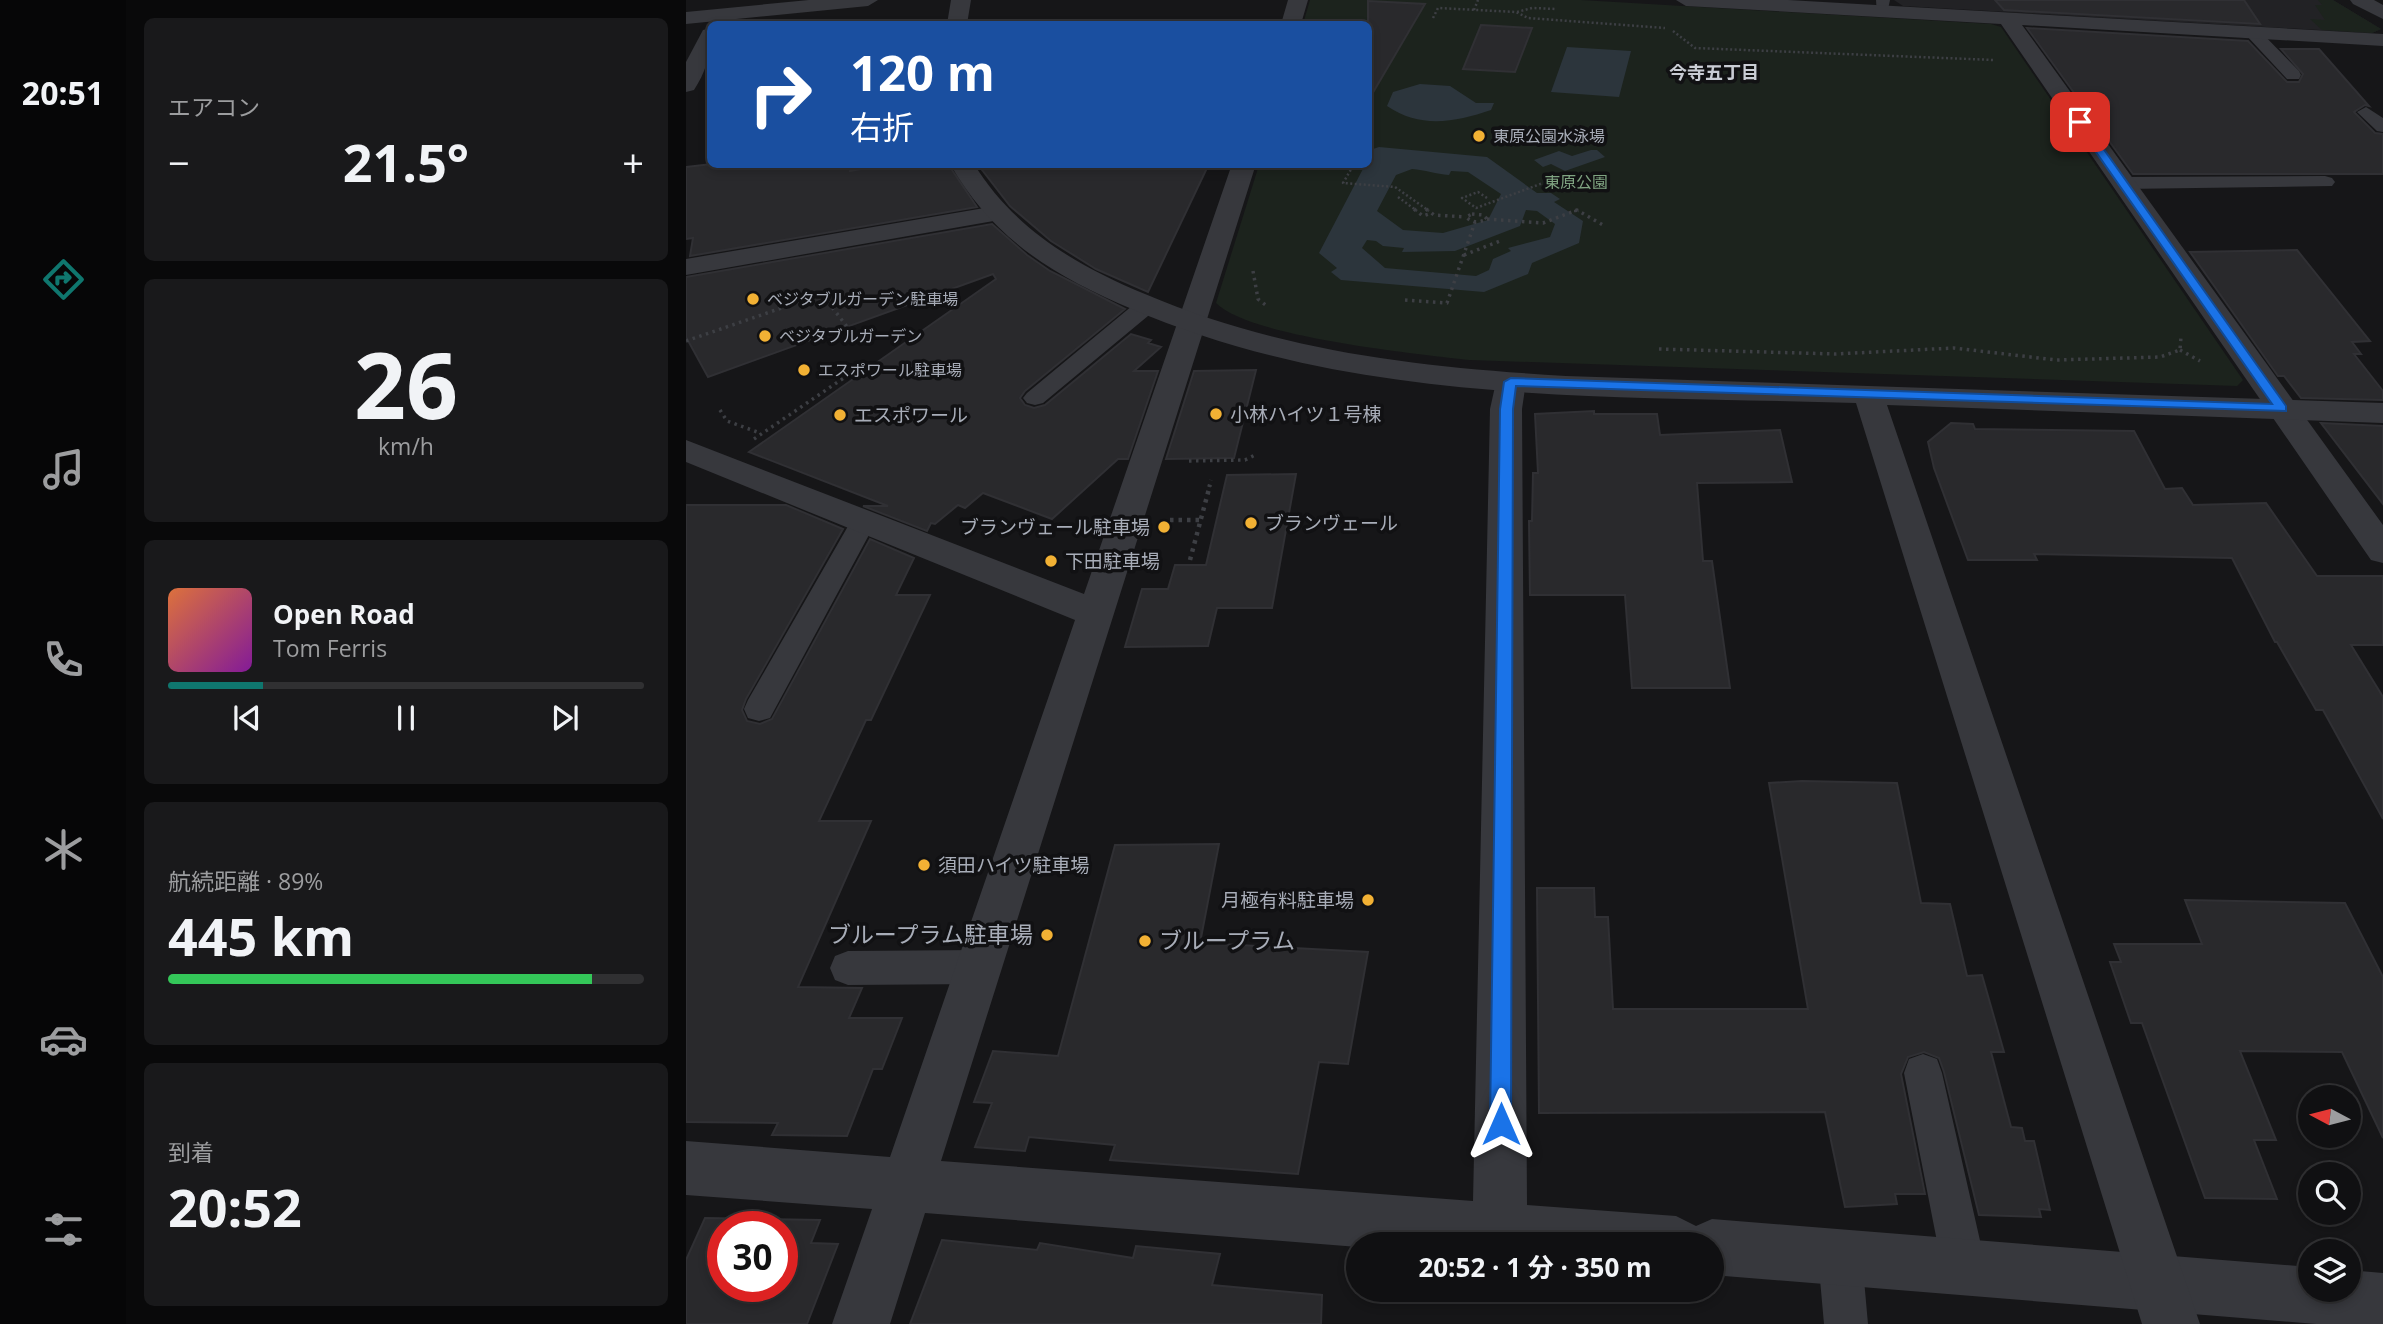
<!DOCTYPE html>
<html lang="ja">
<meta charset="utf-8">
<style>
body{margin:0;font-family:"Open Sans","Noto Sans JP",sans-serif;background:#19191b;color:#f1f3f6;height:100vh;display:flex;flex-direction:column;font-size:26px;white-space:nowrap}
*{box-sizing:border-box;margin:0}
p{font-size:23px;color:#9c9d9f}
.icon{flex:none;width:38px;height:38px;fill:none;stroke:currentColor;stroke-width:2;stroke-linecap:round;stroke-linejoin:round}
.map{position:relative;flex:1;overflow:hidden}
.panel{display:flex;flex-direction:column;gap:18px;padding:18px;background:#09090a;width:560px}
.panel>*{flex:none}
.banner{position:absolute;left:21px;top:21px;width:665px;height:147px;border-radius:10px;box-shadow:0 4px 10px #0003,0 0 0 2px #303032;background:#1a4fa0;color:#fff;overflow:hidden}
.needle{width:46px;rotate:277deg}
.buttons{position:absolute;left:1612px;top:1085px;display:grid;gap:14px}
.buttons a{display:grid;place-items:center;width:63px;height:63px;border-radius:50%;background:#101012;box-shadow:0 4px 10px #0003,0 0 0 2px #303032;font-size:35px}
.speed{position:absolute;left:21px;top:1211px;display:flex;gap:14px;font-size:35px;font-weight:700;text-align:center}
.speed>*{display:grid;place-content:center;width:91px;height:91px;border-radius:50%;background:#101012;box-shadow:0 4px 10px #0003,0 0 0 2px #303032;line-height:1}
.speed .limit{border:10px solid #d22;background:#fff;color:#111}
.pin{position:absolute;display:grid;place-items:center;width:60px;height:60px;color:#fff;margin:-30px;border-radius:14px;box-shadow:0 4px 10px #0006}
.me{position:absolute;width:77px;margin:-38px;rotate:0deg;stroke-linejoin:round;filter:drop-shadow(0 0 5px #0008)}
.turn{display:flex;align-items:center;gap:24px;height:147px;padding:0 28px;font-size:32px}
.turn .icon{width:91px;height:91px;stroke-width:2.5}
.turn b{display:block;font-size:49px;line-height:60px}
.big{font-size:52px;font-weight:700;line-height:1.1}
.panel .tile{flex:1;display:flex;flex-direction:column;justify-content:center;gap:10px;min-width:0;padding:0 24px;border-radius:10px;background:#19191b}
.panel .dial{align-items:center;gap:0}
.dial b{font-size:91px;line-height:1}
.song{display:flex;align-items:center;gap:21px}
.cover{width:84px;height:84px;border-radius:10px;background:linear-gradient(135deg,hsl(20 70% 55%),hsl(290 70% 35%))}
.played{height:7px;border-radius:4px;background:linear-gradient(90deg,#0f766e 20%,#303032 20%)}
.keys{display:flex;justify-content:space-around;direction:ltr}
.heat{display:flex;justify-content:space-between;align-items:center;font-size:38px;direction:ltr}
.charge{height:10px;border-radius:5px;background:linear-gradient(90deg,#34c759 89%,#303032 0)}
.trip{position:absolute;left:660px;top:1232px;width:378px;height:70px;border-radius:35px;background:#101012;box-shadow:0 4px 10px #0003,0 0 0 2px #303032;font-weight:700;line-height:70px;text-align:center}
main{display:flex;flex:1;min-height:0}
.tab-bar{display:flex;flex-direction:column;width:126px;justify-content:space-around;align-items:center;background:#060607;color:#9c9d9f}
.tab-bar .icon{width:49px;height:49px}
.tab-bar .current{color:#0f766e}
.tab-bar b{font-size:32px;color:#f1f3f6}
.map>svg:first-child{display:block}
.built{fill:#222225}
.green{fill:#1c231d}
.water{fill:#2c353c;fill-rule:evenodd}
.building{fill:#29292c;stroke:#303034;stroke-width:2;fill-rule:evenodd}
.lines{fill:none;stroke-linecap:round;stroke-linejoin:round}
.path-far2{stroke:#3d3f44;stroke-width:2.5;stroke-dasharray:2 2.5;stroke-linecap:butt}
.path-far1{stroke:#3d3f44;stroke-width:3.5;stroke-dasharray:2.5 4.5;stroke-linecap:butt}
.path{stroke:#3d3f44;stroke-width:4.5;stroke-dasharray:3.5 5;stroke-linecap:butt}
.service{fill:#37383d;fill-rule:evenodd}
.minor{fill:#37383d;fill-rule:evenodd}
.tertiary{fill:#37383d;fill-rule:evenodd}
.route{fill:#1a73e8;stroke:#114b97;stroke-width:2}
.poi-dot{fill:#f2b134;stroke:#111113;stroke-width:2.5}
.labels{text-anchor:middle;stroke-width:7;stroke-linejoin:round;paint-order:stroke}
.far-poi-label{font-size:16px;fill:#a8adb8;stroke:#111113;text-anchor:start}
.far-park-label{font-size:16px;fill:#7fa381;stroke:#111113}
.far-neighbourhood-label{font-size:18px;font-weight:bold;fill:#c9ccd4;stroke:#111113}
.poi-label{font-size:19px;fill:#a8adb8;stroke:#111113;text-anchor:start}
.near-poi-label{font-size:23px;fill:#a8adb8;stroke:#111113;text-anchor:end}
</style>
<main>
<nav class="tab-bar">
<b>20:51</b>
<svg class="icon current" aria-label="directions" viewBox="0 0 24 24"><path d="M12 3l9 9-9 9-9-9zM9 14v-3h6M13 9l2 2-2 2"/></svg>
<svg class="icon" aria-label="music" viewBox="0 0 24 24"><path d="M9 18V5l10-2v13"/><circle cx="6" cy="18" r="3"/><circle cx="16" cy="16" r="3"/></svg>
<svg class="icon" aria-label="phone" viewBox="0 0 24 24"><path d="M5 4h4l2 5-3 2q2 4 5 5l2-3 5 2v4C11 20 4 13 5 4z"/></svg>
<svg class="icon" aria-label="climate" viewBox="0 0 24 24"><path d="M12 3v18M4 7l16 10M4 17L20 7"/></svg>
<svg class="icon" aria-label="car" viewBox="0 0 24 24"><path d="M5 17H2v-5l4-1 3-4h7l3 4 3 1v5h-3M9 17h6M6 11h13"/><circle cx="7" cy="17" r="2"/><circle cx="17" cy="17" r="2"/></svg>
<svg class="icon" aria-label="filters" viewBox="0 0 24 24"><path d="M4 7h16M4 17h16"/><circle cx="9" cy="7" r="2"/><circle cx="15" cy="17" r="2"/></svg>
</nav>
<section class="panel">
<div class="tile"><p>エアコン</p>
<div class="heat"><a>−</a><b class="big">21.5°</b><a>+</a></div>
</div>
<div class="tile dial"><b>26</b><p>km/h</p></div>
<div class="tile">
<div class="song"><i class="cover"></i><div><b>Open Road</b><p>Tom Ferris</p></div></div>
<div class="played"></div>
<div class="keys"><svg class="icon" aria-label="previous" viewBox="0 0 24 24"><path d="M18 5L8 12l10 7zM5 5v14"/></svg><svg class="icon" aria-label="pause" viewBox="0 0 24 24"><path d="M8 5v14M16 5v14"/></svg><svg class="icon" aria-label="next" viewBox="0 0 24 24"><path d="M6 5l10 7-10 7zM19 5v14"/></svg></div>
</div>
<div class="tile"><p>航続距離 · 89%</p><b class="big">445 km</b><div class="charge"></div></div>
<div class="tile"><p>到着</p><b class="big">20:52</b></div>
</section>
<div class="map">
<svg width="1697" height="1324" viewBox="0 0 1697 1324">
<rect width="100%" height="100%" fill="#161618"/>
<!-- built -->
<path class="built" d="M 1208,0 L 1647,0 L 1695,29 L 1686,33 L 1217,6 Z"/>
<!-- green -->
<path class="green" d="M 624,0 L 895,0 L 1305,24 L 1315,27 L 1557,380 L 1551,386 L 784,360 C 732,354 563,337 530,303 L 573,165 L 682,164 L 682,24 L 617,24 Z
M 1632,0 L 1647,0 L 1695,29 L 1686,33 L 1636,30 L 1624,19 L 1639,20 L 1629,5 L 1636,5 Z"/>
<!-- water -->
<path class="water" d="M 881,47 L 945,51 L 933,97 L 865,92 Z
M 734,84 L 764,86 L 790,103 L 808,103 L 805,110 C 769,122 735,129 701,106 L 707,92 Z
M 693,147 L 801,157 L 851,193 L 865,193 L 874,199 L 868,202 L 897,221 L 893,243 L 846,263 L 842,274 L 798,292 L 655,280 L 645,272 L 651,268 L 633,253 L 679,165 L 682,164 L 687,149 ZM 726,169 C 739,170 750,174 763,175 L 765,171 L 782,172 L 815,194 L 802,220 L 757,233 L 717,230 L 691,211 L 710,175 ZM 840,210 L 851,211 L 869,224 L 864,237 L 822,248 L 825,251 L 807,259 L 803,270 L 790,276 L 699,268 L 676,248 L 681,240 L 690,241 L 697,246 L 718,248 L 716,252 L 769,251 L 834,226 Z
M 905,150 L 911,150 L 919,157 L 879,171 L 865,164 L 857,167 L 848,160 L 873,151 L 886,156 Z"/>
<!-- building -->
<path class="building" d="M 1309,0 L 1558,0 L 1574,24 L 1318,10 Z
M 682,1 L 739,4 L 682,101 Z
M 795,25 L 846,28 L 829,72 L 777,69 Z
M 1341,28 L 1562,41 L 1601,82 L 1613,82 L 1617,74 L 1595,49 L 1633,49 L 1683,106 L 1679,105 L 1668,112 L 1689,133 L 1697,134 L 1697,174 L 1447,174 Z
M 26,164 L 165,164 L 164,171 L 205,164 L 262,164 L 291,207 L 4,256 L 7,238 L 0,239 L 0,167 Z
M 370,164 L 520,164 L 518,168 L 521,168 L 462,292 L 410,269 L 365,241 L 324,206 L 293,166 Z
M 306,224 L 341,255 L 364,271 L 439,309 L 339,391 L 334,398 L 339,405 L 348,408 L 359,405 L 445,334 L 465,340 L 462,343 L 475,347 L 448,371 L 472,371 L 442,459 L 432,459 L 366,519 L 297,493 L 279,508 L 272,505 L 249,524 L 245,523 L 241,531 L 177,506 L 202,506 L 63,452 L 310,279 L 307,274 L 22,377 L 0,337 L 0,277 Z
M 1611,250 L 1684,341 L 1666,342 L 1675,354 L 1668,354 L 1697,391 L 1697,400 L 1615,398 L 1598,376 L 1592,376 L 1504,252 Z
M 570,370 L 548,458 L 480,459 L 508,371 Z
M 908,411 L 908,414 L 971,414 L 974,435 L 1094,430 L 1106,482 L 1011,483 L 1017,561 L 1026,561 L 1044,688 L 946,688 L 939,595 L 844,595 L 843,521 L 846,521 L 847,473 L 852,473 L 849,414 Z
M 1265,423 L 1287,424 L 1289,429 L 1448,431 L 1479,489 L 1496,488 L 1507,505 L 1580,503 L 1631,576 L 1697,576 L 1697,645 L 1665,645 L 1697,697 L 1697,819 L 1637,710 L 1630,710 L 1591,642 L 1589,642 L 1546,558 L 1348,554 L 1351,560 L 1282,560 L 1248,468 L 1242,442 Z
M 1635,423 L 1697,426 L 1697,504 Z
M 610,474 L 586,608 L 531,608 L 522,646 L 439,647 L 456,589 L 482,589 L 489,565 L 520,565 L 541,475 Z
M 0,505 L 100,505 L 157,529 L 60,699 L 56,710 L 61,721 L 74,724 L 86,719 L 184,539 L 228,558 L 210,595 L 244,595 L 185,720 L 180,720 L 133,821 L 185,821 L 112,987 L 176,988 L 163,1018 L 216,1018 L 196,1069 L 187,1069 L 161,1136 L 86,1135 L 92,1123 L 0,1122 Z
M 1116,781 L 1211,783 L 1235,903 L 1264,904 L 1281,976 L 1296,975 L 1318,1052 L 1305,1052 L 1325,1127 L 1336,1128 L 1339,1141 L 1348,1141 L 1364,1210 L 1353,1209 L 1355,1217 L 1293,1215 L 1258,1072 L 1253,1058 L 1238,1052 L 1222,1057 L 1215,1074 L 1239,1194 L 1209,1194 L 1211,1204 L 1159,1207 L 1139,1112 L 853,1113 L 851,888 L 908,888 L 909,917 L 922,917 L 927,1009 L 1122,1009 L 1083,783 Z
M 533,844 L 514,943 L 682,952 L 662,1064 L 633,1062 L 612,1174 L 424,1160 L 429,1145 L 343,1137 L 339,1151 L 289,1147 L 306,1103 L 288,1102 L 307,1051 L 372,1056 L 429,845 Z
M 1499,900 L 1659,903 L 1697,977 L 1697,1138 L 1656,1052 L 1554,1051 L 1590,1140 L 1568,1140 L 1591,1199 L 1519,1198 L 1456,1023 L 1445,1023 L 1424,962 L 1435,962 L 1428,944 L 1516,944 Z
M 19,1218 L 134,1220 L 125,1243 L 152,1244 L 121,1324 L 0,1324 L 0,1260 ZM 37,1227 L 96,1227 L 96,1286 L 37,1286 Z
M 256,1240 L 351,1250 L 354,1243 L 447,1258 L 450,1246 L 534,1254 L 526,1285 L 636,1295 L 635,1324 L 224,1324 Z"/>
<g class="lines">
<!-- path-far2 -->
<path class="path-far2" d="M 788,10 L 792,0
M 831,12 L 846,8 L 871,9
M 747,18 L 752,8 L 830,12 L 842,18 L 979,28
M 987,31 L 1009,48 L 1308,60
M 667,166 L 657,183 L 709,187 L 743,211
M 712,197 L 731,211
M 801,198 L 792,192 L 776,198 L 790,208 L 865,180
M 888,211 L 893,211"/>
<!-- path-far1 -->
<path class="path-far1" d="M 728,209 L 737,216 L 746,213
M 740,209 L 748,215 L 780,217
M 786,214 L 797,215 L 801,219 C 793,223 786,223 780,217 Z
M 801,219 L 857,223 L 891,210 L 917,225
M 778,255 L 814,241
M 567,271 L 572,299 L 581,306
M 719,300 L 761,303 L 789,222
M 0,341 L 136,294 L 162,328
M 973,349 L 1149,354 L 1268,348 L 1370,360 L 1474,357 L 1494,350 L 1495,337
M 1494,350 L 1514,361
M 34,410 L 41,421 L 74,433
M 68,439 L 165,373 L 158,364
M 503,461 L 559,460 L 571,454
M 523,487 L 525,480"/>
<!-- path -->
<path class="path" d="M 484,520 L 514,520
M 504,560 L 524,485"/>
<!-- service -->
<path class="service" d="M 1190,0 L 1204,0 L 1201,14 L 1191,14 Z
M 1566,27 L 1572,29 L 1613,71 L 1615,75 L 1613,79 L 1601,79 L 1560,35 L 1558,32 Z
M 1680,107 L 1697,118 L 1697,132 L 1691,131 L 1671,112 Z
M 1639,176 L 1646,178 L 1649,182 L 1646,186 L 1437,189 L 1427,183 L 1437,177 Z
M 460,299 L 468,301 L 471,306 L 468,311 L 357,403 L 349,405 L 341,403 L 337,398 L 341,393 L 452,301 Z
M 178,511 L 187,514 L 191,520 L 84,718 L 73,721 L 62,718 L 58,709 L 62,700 L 169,514 Z
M 293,950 L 306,955 L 311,967 L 306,979 L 293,984 L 162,985 L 149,980 L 144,968 L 149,956 L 162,951 Z
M 1237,1054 L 1251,1059 L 1256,1073 L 1300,1267 L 1293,1282 L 1278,1289 L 1263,1282 L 1256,1267 L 1218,1073 L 1223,1059 Z
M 1154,1235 L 1169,1242 L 1176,1257 L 1182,1324 L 1138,1324 L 1132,1257 L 1139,1242 Z"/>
<!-- minor -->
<path class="minor" d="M 123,0 L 192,0 L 182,6 L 0,24 L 0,12 Z
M 602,0 L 622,0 L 615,24 L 595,24 Z
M 990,0 L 1102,0 L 1697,34 L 1697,46 L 1336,25 L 1697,525 L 1697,563 L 1685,560 L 1315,24 L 1000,6 Z
M 24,28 C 26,50 21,70 8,90 L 0,92 L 0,62 L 17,30 Z
M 546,164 L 570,164 L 255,1161 L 787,1201 L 804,409 L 810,382 L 814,375 L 825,373 L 836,375 L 840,382 L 836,409 L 841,1205 L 990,1216 L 1010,1226 L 1026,1219 L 1624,1267 L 1624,1290 L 1662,1290 L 1662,1270 L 1697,1273 L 1697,1324 L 1630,1324 L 1026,1275 L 1026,1244 L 672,1244 L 672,1247 L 239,1213 L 204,1324 L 146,1324 L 186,1209 L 0,1195 L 0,1141 L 204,1157 L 389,620 L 0,462 L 0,440 L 398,594 Z
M 310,206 L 319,209 L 323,214 L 319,219 L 0,275 L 0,259 Z"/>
<!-- tertiary -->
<path class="tertiary" d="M 265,0 L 285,0 L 281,24 L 261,24 Z
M 1664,0 L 1688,0 L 1697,5 L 1697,19 L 1667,4 Z
M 264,164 L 288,164 C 328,229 391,266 459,294 C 596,352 733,367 880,376 L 1697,403 L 1697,423 L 1201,405 L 1514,1324 L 1456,1324 L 1170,403 C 927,395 673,407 446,309 C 368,276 308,240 264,164 Z"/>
</g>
<!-- route -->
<path class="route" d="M 1391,120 L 1397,120 L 1600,406 L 1600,411 L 830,386 L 827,409 L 825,1124 L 822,1132 L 815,1135 L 807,1132 L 804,1124 L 814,409 L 818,382 L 825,378 L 1586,404 L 1389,122 Z"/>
<!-- markers -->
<g class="poi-dot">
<circle cx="793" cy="136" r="7"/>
<circle cx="67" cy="299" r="7"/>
<circle cx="79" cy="336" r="7"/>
<circle cx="118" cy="370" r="7"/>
<circle cx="530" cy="414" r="7"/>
<circle cx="154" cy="415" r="7"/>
<circle cx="565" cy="523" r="7"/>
<circle cx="478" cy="527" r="7"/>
<circle cx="365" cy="561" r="7"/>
<circle cx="238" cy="865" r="7"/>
<circle cx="682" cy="900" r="7"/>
<circle cx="361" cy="935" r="7"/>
<circle cx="459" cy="941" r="7"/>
</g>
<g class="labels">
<!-- far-poi labels -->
<g class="far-poi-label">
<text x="807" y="142">東原公園水泳場</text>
<text x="81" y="305">ベジタブルガーデン駐車場</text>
<text x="93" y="342">ベジタブルガーデン</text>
<text x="132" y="376">エスポワール駐車場</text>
</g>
<!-- far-park labels -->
<g class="far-park-label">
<text x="890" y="188">東原公園</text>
</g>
<!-- far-neighbourhood labels -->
<g class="far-neighbourhood-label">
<text x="1028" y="79">今寺五丁目</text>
</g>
<!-- poi labels -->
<g class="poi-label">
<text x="544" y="421">小林ハイツ１号棟</text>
<text x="168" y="422">エスポワール</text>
<text x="579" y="530">ブランヴェール</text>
<text x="464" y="534" text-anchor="end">ブランヴェール駐車場</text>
<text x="379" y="568">下田駐車場</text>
<text x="252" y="872">須田ハイツ駐車場</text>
<text x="668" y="907" text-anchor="end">月極有料駐車場</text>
</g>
<!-- near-poi labels -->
<g class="near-poi-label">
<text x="347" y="943">ブループラム駐車場</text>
<text x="473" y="949" text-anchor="start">ブループラム</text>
</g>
</g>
</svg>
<div class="buttons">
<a><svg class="needle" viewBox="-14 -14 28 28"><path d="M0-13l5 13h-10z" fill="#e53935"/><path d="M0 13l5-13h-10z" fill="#9c9d9f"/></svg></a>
<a><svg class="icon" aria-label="search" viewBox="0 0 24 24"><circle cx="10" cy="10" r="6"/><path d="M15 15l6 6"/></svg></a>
<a><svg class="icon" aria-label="layers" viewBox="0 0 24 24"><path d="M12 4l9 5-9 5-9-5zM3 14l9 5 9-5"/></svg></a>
</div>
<div class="speed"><div class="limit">30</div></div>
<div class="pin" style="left:1394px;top:122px;background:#d93025"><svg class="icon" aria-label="arrive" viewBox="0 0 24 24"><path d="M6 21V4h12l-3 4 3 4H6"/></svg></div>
<svg class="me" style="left:815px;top:1124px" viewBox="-20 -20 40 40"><path d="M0-17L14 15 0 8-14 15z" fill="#1a73e8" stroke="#fff" stroke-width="4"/></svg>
<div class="trip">20:52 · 1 分 · 350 m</div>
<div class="banner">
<div class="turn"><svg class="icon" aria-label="right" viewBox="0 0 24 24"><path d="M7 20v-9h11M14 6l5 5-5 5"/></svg><div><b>120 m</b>右折</div></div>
</div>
</div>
</main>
